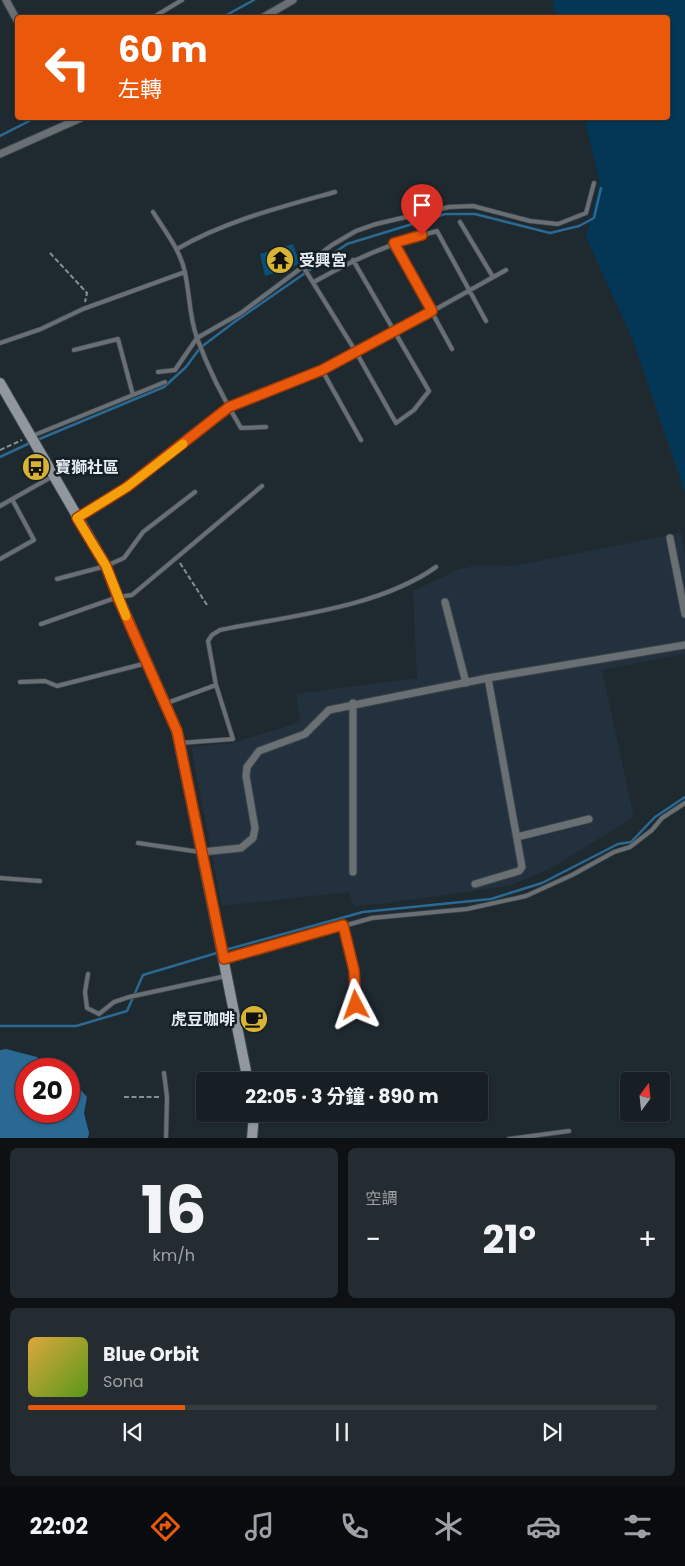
<!DOCTYPE html>
<html lang="zh-TW">
<meta charset="utf-8">
<style>
body{margin:0;font-family:Poppins,"Noto Sans TC",sans-serif;background:#242c31;color:#f1f3f6;height:100vh;display:flex;flex-direction:column;font-size:19px;white-space:nowrap}
*{box-sizing:border-box;margin:0}
p{font-size:16px;color:#9ea2a6}
.icon{flex:none;width:28px;height:28px;fill:none;stroke:currentColor;stroke-width:2;stroke-linecap:round;stroke-linejoin:round}
.map{position:relative;height:1138px;overflow:hidden}
.side{display:flex;flex-direction:column;gap:10px;padding:10px;background:#0d1114;flex:1}
.side>*{flex:none}
.top-card{position:absolute;left:15px;top:15px;width:655px;height:105px;border-radius:5px;box-shadow:0 1px 4px #0004,0 0 0 1px #363d41;background:#ea580c;color:#fff;overflow:hidden}
.needle{width:32px;rotate:15deg}
.fabs{position:absolute;left:620px;top:1072px;display:grid;gap:10px}
.fabs a{display:grid;place-items:center;width:50px;height:50px;border-radius:5px;background:#171f24;box-shadow:0 1px 4px #0004,0 0 0 1px #363d41;font-size:25px}
.speed{position:absolute;left:15px;top:1058px;display:flex;gap:10px;font-size:25px;font-weight:700;text-align:center}
.speed>*{display:grid;place-content:center;width:65px;height:65px;border-radius:50%;background:#171f24;box-shadow:0 1px 4px #0004,0 0 0 1px #363d41;line-height:1}
.speed .limit{border:8px solid #d22;background:#fff;color:#111}
.pin{position:absolute;display:grid;place-items:center;width:42px;height:42px;color:#fff;margin:-51px -21px;border-radius:50% 50% 50% 0;rotate:-45deg;box-shadow:0 0 5px #0007}
.pin .icon{rotate:45deg}
.me{position:absolute;width:55px;margin:-28px;rotate:356deg;stroke-linejoin:round;filter:drop-shadow(0 0 4px #0008)}
.turn{display:flex;align-items:center;gap:18px;height:105px;padding:0 20px;font-size:22px}
.turn .icon{width:65px;height:65px;stroke-width:2.5}
.turn b{display:block;font-size:35px;line-height:42px}
.big{font-size:38px;font-weight:700;line-height:1.1}
.side .widget{flex:1;display:flex;flex-direction:column;justify-content:center;gap:8px;min-width:0;padding:0 18px;border-radius:8px;background:#242c31}
.side .dial{align-items:center;gap:0}
.dial b{font-size:65px;line-height:1}
.song{display:flex;align-items:center;gap:15px}
.cover{width:60px;height:60px;border-radius:8px;background:linear-gradient(135deg,hsl(40 70% 55%),hsl(90 70% 35%))}
.played{height:5px;border-radius:2px;background:linear-gradient(90deg,#ea580c 25%,#363d41 25%)}
.keys{display:flex;justify-content:space-around;direction:ltr}
.heat{display:flex;justify-content:space-between;align-items:center;font-size:28px;direction:ltr}
.side .tiles{flex:1;display:grid;gap:10px;grid-template-columns:1fr 1fr}
.widget:last-child{grid-column:span 2}
.trip{position:absolute;left:196px;top:1072px;width:292px;height:50px;border-radius:5px;background:#171f24;box-shadow:0 1px 4px #0004,0 0 0 1px #363d41;font-weight:700;line-height:50px;text-align:center}
.dock{display:flex;height:80px;justify-content:space-around;align-items:center;background:#090c0e;color:#9ea2a6}
.dock .icon{width:35px;height:35px}
.dock .active{color:#ea580c}
.dock b{font-size:22px;color:#f1f3f6}
.map>svg:first-child{display:block}
.built{fill:#22313d}
.green{fill:#033755}
.water{fill:#2a6993}
.lines{fill:none;stroke-linecap:round;stroke-linejoin:round}
.stream{stroke:#2a6993;stroke-width:2.5}
.building{fill:#0a517a}
.lane-casing{stroke:#3b454b;stroke-width:5.5}
.street-casing{stroke:#3b454b;stroke-width:9}
.secondary-casing{stroke:#3b454b;stroke-width:12}
.path{stroke:#878f95;stroke-width:2;stroke-dasharray:5 2.5;stroke-linecap:butt}
.lane{stroke:#6a6f73;stroke-width:4}
.street{stroke:#6a6f73;stroke-width:7}
.secondary{stroke:#90989e;stroke-width:10}
.route-casing{stroke:#983908;stroke-width:12}
.route{stroke:#ea580c;stroke-width:9}
.slow{stroke:#f59e0b;stroke-width:9}
.labels{text-anchor:middle;stroke-width:5;stroke-linejoin:round;paint-order:stroke}
.poi-label{font-size:16px;font-weight:bold;fill:#e7eef3;stroke:#151f26;text-anchor:start}
</style>
<div class="map">
<svg width="685" height="1139" viewBox="0 0 685 1139">
<rect width="100%" height="100%" fill="#1f2930"/>
<!-- built -->
<path class="built" d="M 681,533 L 685,556 L 685,654 L 602,670 L 634,817 L 553,867 L 509,886 L 380,904 L 353,906 L 349,892 L 222,906 L 191,747 L 232,743 L 300,722 L 296,694 L 417,678 L 413,591 L 457,570 L 478,565 L 512,566 Z"/>
<!-- green -->
<path class="green" d="M 553,0 L 685,0 L 685,493 L 633,340 L 586,237 L 600,182 L 584,118 L 668,118 L 668,18 L 556,17 Z"/>
<!-- water -->
<path class="water" d="M 6,1049 L 37,1057 L 46,1069 L 26,1069 L 26,1111 L 69,1111 L 69,1085 L 79,1088 L 87,1097 L 84,1113 L 89,1133 L 88,1138 L 0,1138 L 0,1050 Z"/>
<g class="lines">
<!-- stream -->
<path class="stream" d="M 221,18 L 254,0
M 0,136 L 35,118
M 37,440 L 164,387 L 186,367 L 200,348 L 233,323 L 347,244 L 445,214 L 475,214 L 550,233 L 579,226 L 594,218 L 601,188
M 0,457 L 32,442
M 225,950 L 363,912 L 491,899 L 542,883 L 618,844 L 631,842 L 655,817 L 685,797
M 0,1026 L 76,1026 L 127,1011 L 143,975 L 220,952"/>
</g>
<!-- building -->
<path class="building" d="M 293,244 L 300,264 L 265,276 L 260,254 Z"/>
<g class="lines">
<defs>
<path id="lane" d="M 152,18 L 182,0
M 153,212 C 165,231 181,251 185,273 C 190,295 189,316 197,338 C 208,368 224,400 241,428 L 266,427
M 460,222 L 493,277
M 394,243 L 452,349
M 177,249 C 225,221 281,207 335,192
M 304,268 L 356,352 L 396,423 L 414,410 L 429,391 L 353,260
M 314,282 C 356,258 389,244 437,231 L 486,321
M 0,343 L 41,329 L 83,309 L 185,272
M 74,350 L 118,339 L 133,395
M 322,370 L 361,440
M 158,372 L 175,370 L 197,338 L 241,313 L 332,245 L 356,231 L 376,224 L 449,207 L 473,206 L 530,221 L 558,224 L 586,213 L 594,183
M 32,436 L 165,382
M 0,506 L 53,476
M 79,517 L 127,487 L 229,407 L 322,370 L 395,332 L 506,270
M 0,559 L 34,540 L 12,499
M 57,579 L 106,566 L 124,558 L 143,532 L 195,492
M 41,624 L 118,597 L 132,595 L 262,486
M 20,682 L 45,681 L 57,686 L 147,663
M 167,703 L 216,685
M 180,743 L 233,739 L 216,685 L 208,641 L 212,635 L 220,630 C 289,616 378,608 436,567
M 138,843 L 200,852
M 0,878 L 40,881
M 343,925 L 354,970 L 357,1005
M 225,959 L 372,918 L 467,909 L 526,896 L 572,875 L 614,852 L 630,847 L 652,830 L 662,818 L 685,803
M 88,974 L 85,992 L 87,1008 L 99,1014 L 114,1002 L 129,997 L 226,976
M 164,1073 L 167,1097 L 166,1139
M 509,1139 L 569,1131"/>
<path id="street" d="M 6,0 L 18,22
M 262,18 L 293,0
M 0,154 L 81,118
M 670,538 L 685,614
M 445,602 L 466,683
M 517,837 L 589,819
M 202,852 L 241,848 L 253,838 L 255,828 L 246,776 L 247,767 L 259,751 L 305,734 L 329,710 L 488,678 L 685,645
M 353,872 L 353,703
M 475,884 L 519,871 L 522,867 L 488,678"/>
<path id="secondary" d="M 0,383 L 106,566 L 118,597 L 177,731 L 248,1081
M 252,1139 L 254,1114"/>
</defs>
<!-- lane casing -->
<use href="#lane" class="lane-casing"/>
<!-- street casing -->
<use href="#street" class="street-casing"/>
<!-- secondary casing -->
<use href="#secondary" class="secondary-casing"/>
<!-- path -->
<path class="path" d="M 50,253 L 87,293 L 85,302
M 0,450 L 22,440
M 180,563 L 207,605
M 124,1097 L 160,1097"/>
<!-- lane -->
<use href="#lane" class="lane"/>
<!-- street -->
<use href="#street" class="street"/>
<!-- secondary -->
<use href="#secondary" class="secondary"/>
</g>
<g class="lines">
<defs>
<path id="route" d="M 356,1005 L 354,970 L 343,925 L 224,959 L 177,731 L 118,598 L 106,566 L 77,518 L 127,487 L 229,407 L 322,370 L 432,311 L 394,243 L 422,235"/>
</defs>
<!-- route casing -->
<use href="#route" class="route-casing"/>
<!-- route -->
<use href="#route" class="route"/>
<!-- slow -->
<path class="slow" d="M 126,616 L 106,566 L 77,518 L 127,487 L 183,444"/>
</g>
<!-- icons -->
<defs>
<symbol id="temple-disc" viewBox="-11 -11 22 22"><circle r="9.5" fill="#d9b334" stroke="#151f26"/><path d="M0-6L5-2H3V0L6.5 2.5H4V6H1.5V3h-3V6H-4V2.5H-6.5L-3 0V-2H-5Z" fill="#111"/></symbol>
<symbol id="bus-disc" viewBox="-11 -11 22 22"><circle r="9.5" fill="#d9b334" stroke="#151f26"/><path d="M-5-6H5V4H4V6H2V4H-2V6H-4V4H-5ZM-3.5-4V0h7V-4ZM-3.5 1.2v1.5H-2V1.2ZM2 1.2v1.5H3.5V1.2Z" fill="#111"/></symbol>
<symbol id="cafe-disc" viewBox="-11 -11 22 22"><circle r="9.5" fill="#d9b334" stroke="#151f26"/><path d="M-5.5-4.5H6V0H3Q3 3.5 0 3.5H-2.5Q-5.5 3.5-5.5 0ZM3-3.2v2h1.7v-2ZM-6 4.5H4V6H-6Z" fill="#111"/></symbol>
</defs>
<g fill-rule="evenodd">
<use href="#temple-disc" x="264" y="244" width="32" height="32"/>
<use href="#bus-disc" x="20" y="451" width="32" height="32"/>
<use href="#cafe-disc" x="238" y="1003" width="32" height="32"/>
</g>
<g class="labels">
<!-- poi labels -->
<g class="poi-label">
<text x="299" y="266">受興宮</text>
<text x="55" y="473">寶獅社區</text>
<text x="235" y="1025" text-anchor="end">虎豆咖啡</text>
</g>
</g>
</svg>
<div class="fabs">
<a><svg class="needle" viewBox="-14 -14 28 28"><path d="M0-13l5 13h-10z" fill="#e53935"/><path d="M0 13l5-13h-10z" fill="#9ea2a6"/></svg></a>
</div>
<div class="speed"><div class="limit">20</div></div>
<div class="pin" style="left:422px;top:235px;background:#d93025"><svg class="icon" aria-label="arrive" viewBox="0 0 24 24"><path d="M6 21V4h12l-3 4 3 4H6"/></svg></div>
<svg class="me" style="left:356px;top:1005px" viewBox="-20 -20 40 40"><path d="M0-17L14 15 0 8-14 15z" fill="#ea580c" stroke="#fff" stroke-width="4"/></svg>
<div class="trip">22:05 · 3 分鐘 · 890 m</div>
<div class="top-card">
<div class="turn"><svg class="icon" aria-label="left" viewBox="0 0 24 24"><path d="M17 20v-9H6M10 6l-5 5 5 5"/></svg><div><b>60 m</b>左轉</div></div>
</div>
</div>
<section class="side">
<div class="tiles">
<div class="widget dial"><b>16</b><p>km/h</p></div>
<div class="widget"><p>空調</p>
<div class="heat"><a>−</a><b class="big">21°</b><a>+</a></div>
</div>
<div class="widget">
<div class="song"><i class="cover"></i><div><b>Blue Orbit</b><p>Sona</p></div></div>
<div class="played"></div>
<div class="keys"><svg class="icon" aria-label="previous" viewBox="0 0 24 24"><path d="M18 5L8 12l10 7zM5 5v14"/></svg><svg class="icon" aria-label="pause" viewBox="0 0 24 24"><path d="M8 5v14M16 5v14"/></svg><svg class="icon" aria-label="next" viewBox="0 0 24 24"><path d="M6 5l10 7-10 7zM19 5v14"/></svg></div>
</div>
</div>
</section>
<nav class="dock">
<b>22:02</b>
<svg class="icon active" aria-label="directions" viewBox="0 0 24 24"><path d="M12 3l9 9-9 9-9-9zM9 14v-3h6M13 9l2 2-2 2"/></svg>
<svg class="icon" aria-label="music" viewBox="0 0 24 24"><path d="M9 18V5l10-2v13"/><circle cx="6" cy="18" r="3"/><circle cx="16" cy="16" r="3"/></svg>
<svg class="icon" aria-label="phone" viewBox="0 0 24 24"><path d="M5 4h4l2 5-3 2q2 4 5 5l2-3 5 2v4C11 20 4 13 5 4z"/></svg>
<svg class="icon" aria-label="climate" viewBox="0 0 24 24"><path d="M12 3v18M4 7l16 10M4 17L20 7"/></svg>
<svg class="icon" aria-label="car" viewBox="0 0 24 24"><path d="M5 17H2v-5l4-1 3-4h7l3 4 3 1v5h-3M9 17h6M6 11h13"/><circle cx="7" cy="17" r="2"/><circle cx="17" cy="17" r="2"/></svg>
<svg class="icon" aria-label="filters" viewBox="0 0 24 24"><path d="M4 7h16M4 17h16"/><circle cx="9" cy="7" r="2"/><circle cx="15" cy="17" r="2"/></svg>
</nav>
